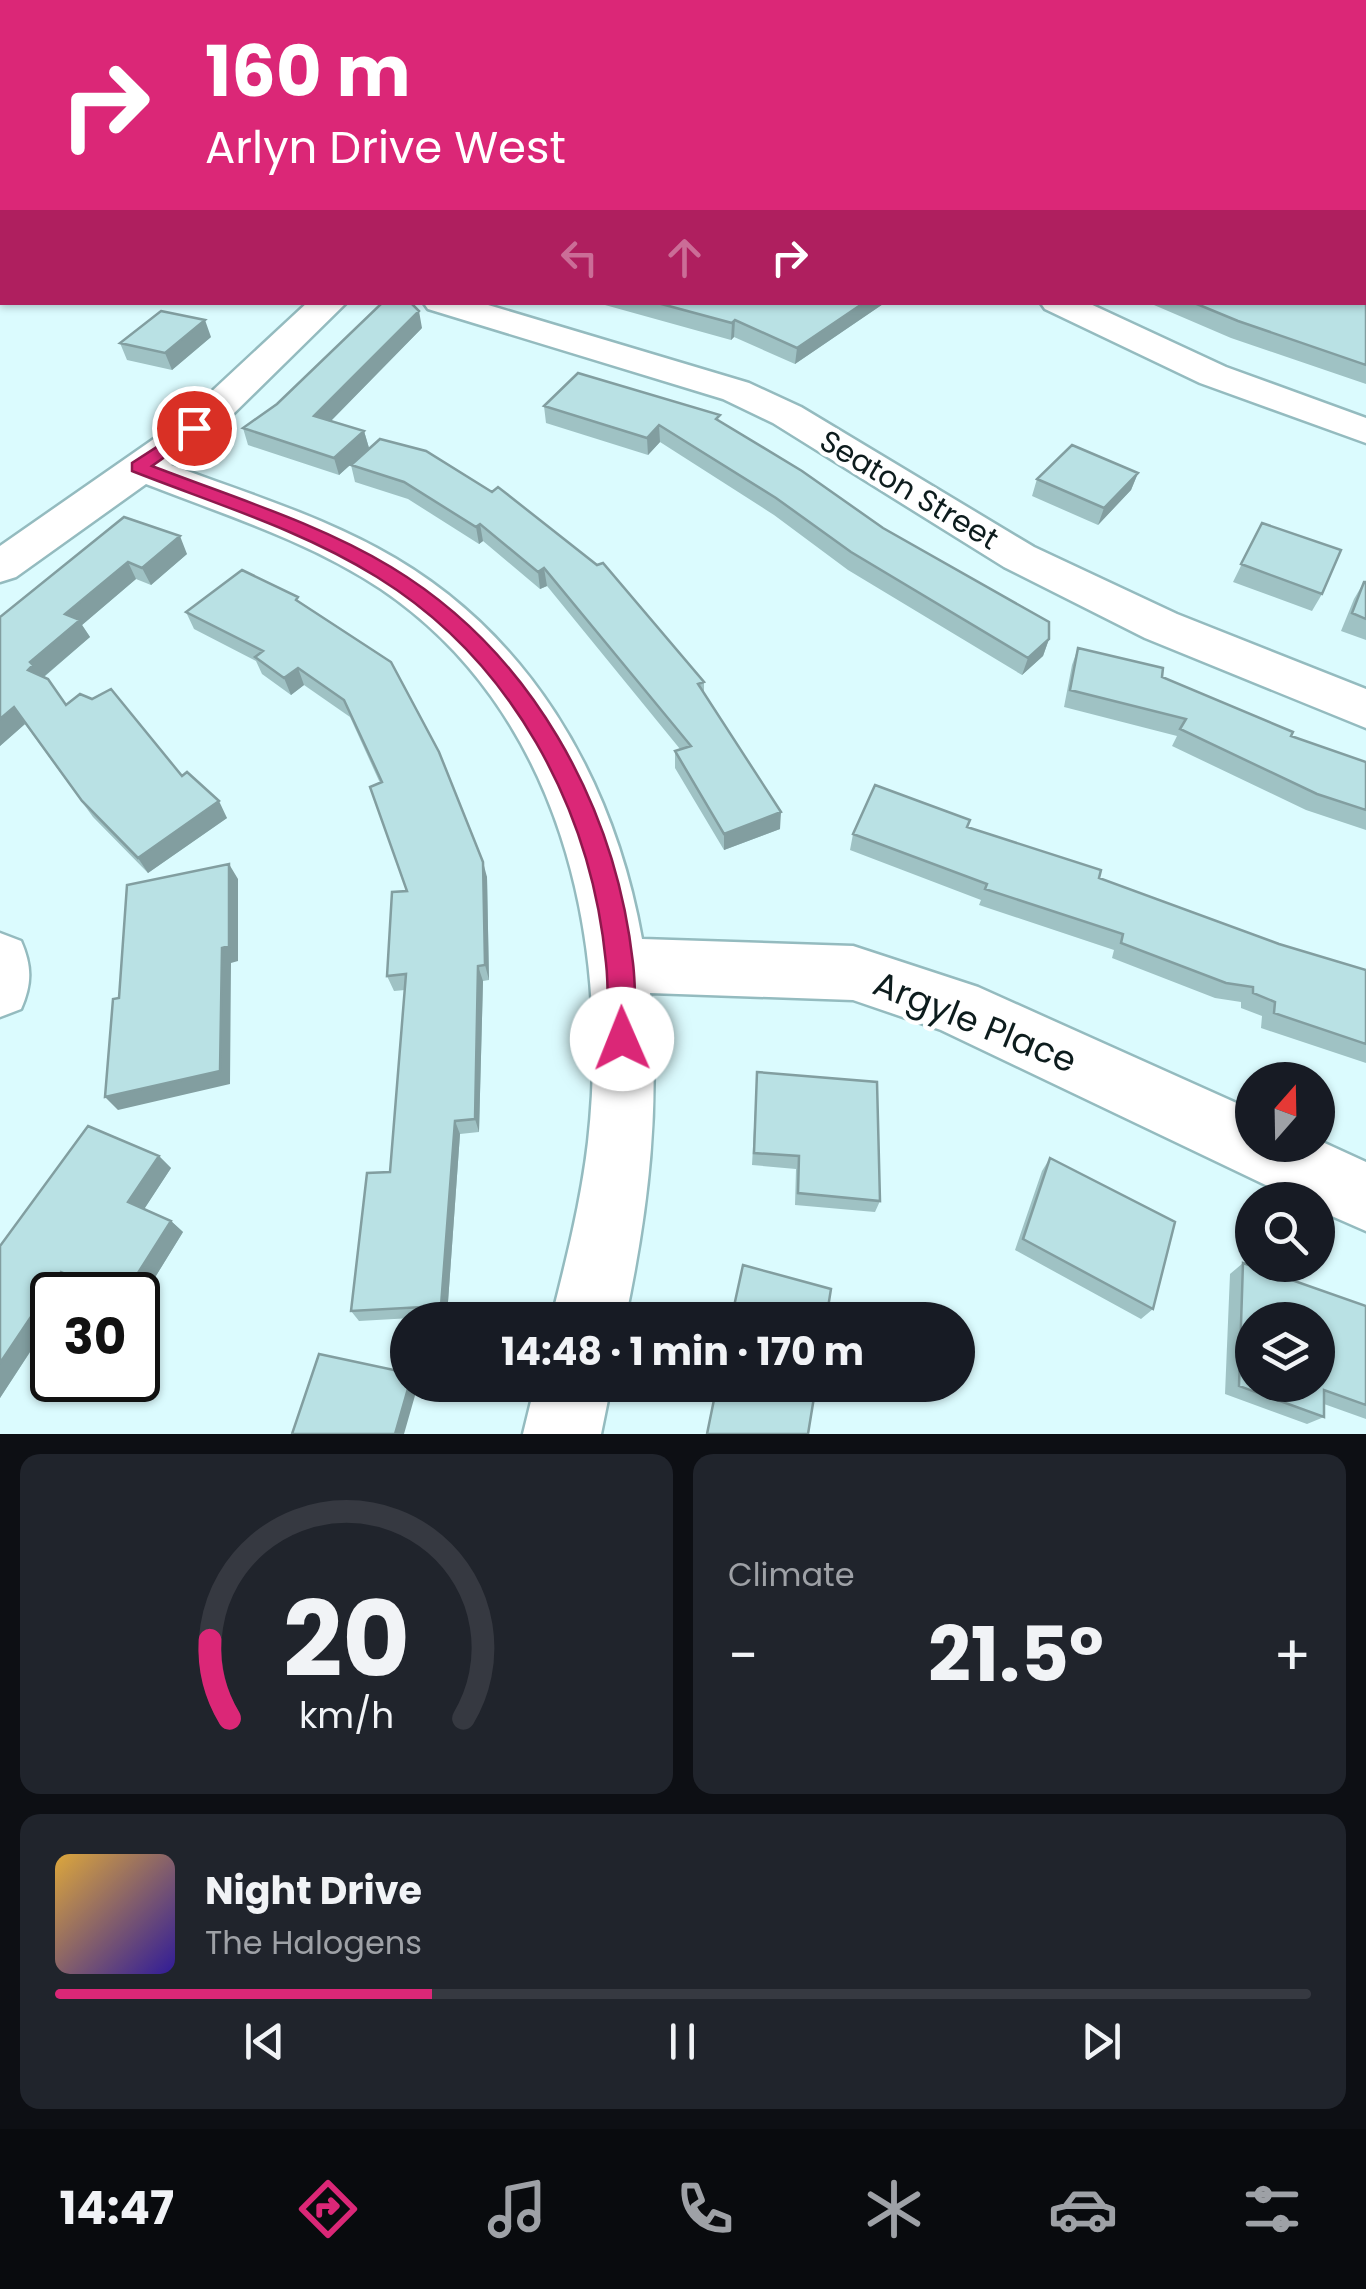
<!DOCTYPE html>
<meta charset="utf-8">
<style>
body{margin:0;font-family:Poppins,sans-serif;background:#20242c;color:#f1f3f6;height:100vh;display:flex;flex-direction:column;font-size:38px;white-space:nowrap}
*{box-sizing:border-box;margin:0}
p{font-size:32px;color:#9ea1a6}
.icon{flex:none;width:55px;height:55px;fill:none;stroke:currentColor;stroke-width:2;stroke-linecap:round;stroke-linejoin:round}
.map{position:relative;height:1434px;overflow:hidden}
.drawer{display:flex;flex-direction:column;gap:20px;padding:20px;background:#0d0f14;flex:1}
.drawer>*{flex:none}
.guide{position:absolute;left:0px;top:0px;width:1368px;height:305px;box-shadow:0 2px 8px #0004;background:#db2777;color:#fff;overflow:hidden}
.needle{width:65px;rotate:20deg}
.controls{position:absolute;left:1235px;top:1062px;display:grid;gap:20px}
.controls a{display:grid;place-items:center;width:100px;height:100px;border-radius:50%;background:#171b24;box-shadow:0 2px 8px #0004;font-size:50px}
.speed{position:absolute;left:30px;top:1272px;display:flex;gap:20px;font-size:50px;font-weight:700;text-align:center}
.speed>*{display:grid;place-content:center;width:130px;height:130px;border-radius:50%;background:#171b24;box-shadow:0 2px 8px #0004;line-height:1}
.speed .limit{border:5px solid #111;border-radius:15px;background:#fff;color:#111}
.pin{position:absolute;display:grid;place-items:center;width:85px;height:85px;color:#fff;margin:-42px;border:5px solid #fff;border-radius:50%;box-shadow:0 2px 10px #0007}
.me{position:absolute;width:110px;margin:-55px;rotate:359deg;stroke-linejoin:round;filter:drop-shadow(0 0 8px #0008)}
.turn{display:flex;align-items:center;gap:35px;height:210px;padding:0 40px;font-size:45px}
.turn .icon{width:130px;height:130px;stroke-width:2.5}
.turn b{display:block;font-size:70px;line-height:85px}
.lanes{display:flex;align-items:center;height:95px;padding:0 40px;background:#0003;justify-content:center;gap:50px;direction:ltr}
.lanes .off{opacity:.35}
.big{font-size:75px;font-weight:700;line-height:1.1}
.drawer .widget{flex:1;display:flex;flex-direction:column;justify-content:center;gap:15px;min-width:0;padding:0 35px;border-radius:20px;background:#20242c}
.drawer .dial{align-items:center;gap:0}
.dial svg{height:260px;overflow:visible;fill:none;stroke:#363941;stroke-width:7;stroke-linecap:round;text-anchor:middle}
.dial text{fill:#f1f3f6;stroke:none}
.song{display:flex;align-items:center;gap:30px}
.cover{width:120px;height:120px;border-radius:15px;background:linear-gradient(135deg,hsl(40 70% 55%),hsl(250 70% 35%))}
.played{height:10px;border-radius:5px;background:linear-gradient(90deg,#db2777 30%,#363941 30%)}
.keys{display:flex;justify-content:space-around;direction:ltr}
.heat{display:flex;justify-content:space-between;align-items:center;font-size:55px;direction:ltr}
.drawer .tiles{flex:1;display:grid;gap:20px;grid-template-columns:1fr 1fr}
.widget:last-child{grid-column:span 2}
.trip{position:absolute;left:390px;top:1302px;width:585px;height:100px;border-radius:50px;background:#171b24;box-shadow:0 2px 8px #0004;font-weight:700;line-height:100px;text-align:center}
.menu{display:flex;height:160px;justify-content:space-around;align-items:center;background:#090b0e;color:#9ea1a6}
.menu .icon{width:70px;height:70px}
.menu .active{color:#db2777}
.menu b{font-size:45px;color:#f1f3f6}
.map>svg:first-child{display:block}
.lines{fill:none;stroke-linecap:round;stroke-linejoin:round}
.minor-casing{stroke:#94bbbf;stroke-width:5}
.minor{fill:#fff;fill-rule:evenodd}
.wall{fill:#9fc2c4}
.shaded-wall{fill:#829ea0}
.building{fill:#b9e1e4;stroke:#829ea0;stroke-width:2.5;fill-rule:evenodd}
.route{fill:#db2777;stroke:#8e194d;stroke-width:2.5}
.labels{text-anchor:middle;stroke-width:9;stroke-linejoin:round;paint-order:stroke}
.street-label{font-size:30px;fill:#0d1c1d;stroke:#fff}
.near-street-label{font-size:35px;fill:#0d1c1d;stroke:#fff}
</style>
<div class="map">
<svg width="1366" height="1434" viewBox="0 0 1366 1434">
<rect width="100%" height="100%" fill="#dbfbfe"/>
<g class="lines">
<defs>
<path id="minor" d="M 2,16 L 2,30 L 0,31 L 0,17 Z
M 308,302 L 347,302 L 226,421 L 171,465 C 241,491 312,513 377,548 C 527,628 613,776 642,939 L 853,946 L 978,987 L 1252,1110 L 1252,1145 L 1318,1145 L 1318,1140 L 1366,1162 L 1366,1231 L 1318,1210 L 1318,1200 L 1297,1200 L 941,1030 L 853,1000 L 650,993 C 660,1108 649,1207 625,1320 L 551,1320 C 566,1261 581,1202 588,1142 C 611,937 560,710 381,589 C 309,541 225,515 146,484 L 16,577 L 0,582 L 0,546 L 181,420 Z
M 423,302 L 478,302 L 749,383 L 801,407 L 1034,547 L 1177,614 L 1366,689 L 1366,728 L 1145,638 L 1004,567 L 773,423 L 723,399 L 428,309 Z
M 1040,302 L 1086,302 L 1226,367 L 1366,418 L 1366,443 L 1200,383 L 1045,309 Z
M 0,933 L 21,941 C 32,966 32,984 21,1009 L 0,1017 Z
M 535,1385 L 611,1385 L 601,1434 L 523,1434 Z"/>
</defs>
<!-- minor casing -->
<use href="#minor" class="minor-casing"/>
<!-- minor -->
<use href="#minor" class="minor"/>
</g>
<!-- wall -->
<path class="wall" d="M 343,0 L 489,0 L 485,2 L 339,2 Z
M 1366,0 L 1366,384 L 1231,338 L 1147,302 L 1365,302 Z
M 605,302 L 886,302 L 795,364 L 734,337 L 731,340 L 605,305 Z
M 422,328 L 331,421 L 364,431 L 369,448 L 339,475 L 248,445 L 243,428 Z
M 211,337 L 172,370 L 127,360 L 120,343 Z
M 544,406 L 720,422 L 883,528 L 1049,639 L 1043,656 L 1022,675 L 848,570 L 774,515 L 660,442 L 648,455 L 546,423 Z
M 380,439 L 704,682 L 704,694 L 780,829 L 724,850 L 675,768 L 675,751 L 680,749 L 547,586 L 540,589 L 483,541 L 479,544 L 408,499 L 355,482 L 351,465 Z
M 1138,473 L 1131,490 L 1098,525 L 1032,496 L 1037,479 Z
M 124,517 L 187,554 L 151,585 L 136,579 L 82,625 L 90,637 L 44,677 L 66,705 L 182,776 L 227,818 L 148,873 L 93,817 L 25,724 L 0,746 L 0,617 Z
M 1262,523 L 1322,594 L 1312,611 L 1233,582 Z
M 1364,582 L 1366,582 L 1366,640 L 1341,631 L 1354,599 Z
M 300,602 L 487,877 L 489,980 L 483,981 L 479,1132 L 460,1134 L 447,1316 L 359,1321 L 351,1311 L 390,1172 L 405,990 L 394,991 L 387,976 L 406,891 L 380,783 L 350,717 L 304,685 L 291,695 L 262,674 L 256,661 L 194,629 L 186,612 Z
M 1078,648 L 1162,677 L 1291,736 L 1366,762 L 1366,830 L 1306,810 L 1172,746 L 1177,736 L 1064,707 L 1072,665 Z
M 968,828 L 1099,878 L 1279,944 L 1366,970 L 1366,1063 L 1261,1028 L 1262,1016 L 1241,1008 L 1241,1002 L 1215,998 L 1112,958 L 1114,950 L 979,905 L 981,900 L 850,850 L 853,834 Z
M 757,1072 L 880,1201 L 875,1212 L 795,1205 L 796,1169 L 752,1165 Z
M 159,1156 L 171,1168 L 144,1209 L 171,1221 L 183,1232 L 138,1305 L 138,1295 L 104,1295 L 76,1282 L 0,1398 L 0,1246 Z
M 1050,1158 L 1153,1309 L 1141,1319 L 1015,1250 L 1042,1171 Z
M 1243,1263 L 1366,1306 L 1366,1419 L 1324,1404 L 1324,1417 L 1307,1424 L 1225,1394 L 1230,1274 Z"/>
<!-- shaded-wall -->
<path class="shaded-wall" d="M 378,0 L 428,0 L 429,2 L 366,2 Z
M 865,302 L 886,302 L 795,364 L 797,348 Z
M 419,311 L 422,328 L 319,433 L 314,416 Z
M 205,320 L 211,337 L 172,370 L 165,353 Z
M 735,320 L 734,337 L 731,340 L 732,323 Z
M 659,425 L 660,442 L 648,455 L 647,438 Z
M 364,431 L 369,448 L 339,475 L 334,458 Z
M 1138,473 L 1131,490 L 1098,525 L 1104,508 Z
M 480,524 L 483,541 L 479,544 L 476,527 Z
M 180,536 L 187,554 L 151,585 L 142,568 Z
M 128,562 L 136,579 L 82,625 L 90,637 L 41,679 L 28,670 L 30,662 L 65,614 Z
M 544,568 L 547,586 L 540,589 L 538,572 Z
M 1049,639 L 1043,656 L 1022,675 L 1028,658 Z
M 298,668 L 304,685 L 291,695 L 284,678 Z
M 14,707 L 25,724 L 0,746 L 0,719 Z
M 219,801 L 227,818 L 148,873 L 138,858 Z
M 781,812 L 780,829 L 724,850 L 724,834 Z
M 483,862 L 487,877 L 489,980 L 485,965 Z
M 229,864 L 238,879 L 238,961 L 231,963 L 230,1084 L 118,1110 L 105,1097 L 222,948 Z
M 478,966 L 483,981 L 479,1132 L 475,1119 Z
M 455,1121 L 460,1134 L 447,1316 L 441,1306 Z
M 159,1156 L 171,1168 L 141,1214 L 128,1202 Z
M 171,1221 L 183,1232 L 138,1305 L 138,1295 L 124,1295 Z
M 61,1272 L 76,1282 L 68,1295 L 52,1295 L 52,1318 L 0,1398 L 0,1363 Z
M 409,1385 L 418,1385 L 404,1434 L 395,1434 Z"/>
<!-- building -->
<path class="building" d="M 95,0 L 330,0 L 333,2 L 96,2 Z
M 343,0 L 378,0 L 366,2 L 339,2 Z
M 784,0 L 1366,0 L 1366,365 L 1238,321 L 1192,302 L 1365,302 L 1365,2 L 780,2 Z
M 383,302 L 410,302 L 419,311 L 314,416 L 364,431 L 334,458 L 243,428 L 277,404 Z
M 654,302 L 865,302 L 797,348 L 735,320 L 732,323 Z
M 161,311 L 205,320 L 165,353 L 120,343 Z
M 578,373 L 720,415 L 716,419 L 802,471 L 883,528 L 1049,622 L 1049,639 L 1028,658 L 851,552 L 776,498 L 659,425 L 647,438 L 544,406 Z
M 380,439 L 426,451 L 492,492 L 498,487 L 597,565 L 603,563 L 704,682 L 698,684 L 781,812 L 724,834 L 675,751 L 691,746 L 544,568 L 538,572 L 480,524 L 476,527 L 404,482 L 351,465 Z
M 1072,445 L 1138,473 L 1104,508 L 1037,479 Z
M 124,517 L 180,536 L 142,568 L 128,562 L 65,614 L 80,620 L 30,662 L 33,665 L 28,670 L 48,679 L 66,705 L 80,694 L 92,699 L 111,689 L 182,776 L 187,772 L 219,801 L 138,858 L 82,801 L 14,707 L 0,719 L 0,617 Z
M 1262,523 L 1341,550 L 1322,594 L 1241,564 Z
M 242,570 L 298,597 L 296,600 L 391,662 L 439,752 L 483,862 L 485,965 L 478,966 L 475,1119 L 455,1121 L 441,1306 L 351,1311 L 367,1173 L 390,1172 L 406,974 L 387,976 L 392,892 L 407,891 L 370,787 L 382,782 L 344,700 L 298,668 L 284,678 L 255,657 L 263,651 L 186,612 Z
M 1364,582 L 1366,582 L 1366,619 L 1352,613 Z
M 1078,648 L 1163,668 L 1162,677 L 1293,732 L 1291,736 L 1366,762 L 1366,810 L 1317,794 L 1180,729 L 1186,719 L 1070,690 Z
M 875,785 L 970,820 L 967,827 L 1101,870 L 1099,878 L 1279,944 L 1366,970 L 1366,1044 L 1274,1013 L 1275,1002 L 1253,993 L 1253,987 L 1226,983 L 1121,943 L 1123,934 L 985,889 L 987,884 L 853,834 Z
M 229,864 L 229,946 L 222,948 L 220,1071 L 105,1097 L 113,999 L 119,998 L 127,885 Z
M 757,1072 L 877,1082 L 880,1201 L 798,1193 L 799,1156 L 754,1153 Z
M 88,1126 L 159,1156 L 128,1202 L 171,1221 L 124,1295 L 112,1295 L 61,1272 L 0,1363 L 0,1246 Z
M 1050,1158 L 1175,1222 L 1153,1309 L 1023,1239 Z
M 1243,1263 L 1366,1306 L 1366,1405 L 1324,1390 L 1324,1417 L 1239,1386 ZM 1252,1320 L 1318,1320 L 1318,1385 L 1252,1385 Z
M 743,1265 L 831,1289 L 826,1320 L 731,1320 Z
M 319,1354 L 408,1373 L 408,1385 L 409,1385 L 395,1434 L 292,1434 Z
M 717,1385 L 816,1385 L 808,1434 L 707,1434 Z"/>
<!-- route -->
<path class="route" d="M 194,423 L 200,425 L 200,432 L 152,466 C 232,497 318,523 391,567 C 530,651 615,803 633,963 C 636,988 635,1014 636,1039 L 632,1048 L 622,1052 L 612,1048 L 608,1039 C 607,1014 609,988 606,963 C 591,807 511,660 377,577 C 302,530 213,503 132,471 L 132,463 Z"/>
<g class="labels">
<!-- street labels -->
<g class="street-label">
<text transform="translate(909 490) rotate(31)" y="10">Seaton Street</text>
</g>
<!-- near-street labels -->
<g class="near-street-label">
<text transform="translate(975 1022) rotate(22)" y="12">Argyle Place</text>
</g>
</g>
</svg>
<div class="controls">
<a><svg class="needle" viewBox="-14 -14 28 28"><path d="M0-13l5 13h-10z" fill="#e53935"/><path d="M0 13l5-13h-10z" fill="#9ea1a6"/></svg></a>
<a><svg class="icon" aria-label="search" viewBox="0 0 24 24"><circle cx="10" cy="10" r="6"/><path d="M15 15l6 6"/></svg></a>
<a><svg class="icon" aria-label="layers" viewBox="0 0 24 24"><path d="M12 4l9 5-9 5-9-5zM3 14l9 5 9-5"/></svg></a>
</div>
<div class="speed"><div class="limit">30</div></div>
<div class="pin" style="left:194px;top:428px;background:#d93025"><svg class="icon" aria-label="arrive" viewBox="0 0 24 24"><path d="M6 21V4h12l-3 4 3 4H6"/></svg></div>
<svg class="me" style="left:622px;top:1039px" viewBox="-20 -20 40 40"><circle r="19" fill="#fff"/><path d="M0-13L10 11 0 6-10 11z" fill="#db2777"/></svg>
<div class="trip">14:48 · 1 min · 170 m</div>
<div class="guide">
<div class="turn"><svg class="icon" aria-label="right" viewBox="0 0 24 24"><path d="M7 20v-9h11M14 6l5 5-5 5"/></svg><div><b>160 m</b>Arlyn Drive West</div></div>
<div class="lanes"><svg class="icon off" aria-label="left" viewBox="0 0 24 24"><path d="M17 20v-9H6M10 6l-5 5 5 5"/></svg><svg class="icon off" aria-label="ahead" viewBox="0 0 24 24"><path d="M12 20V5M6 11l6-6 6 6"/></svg><svg class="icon" aria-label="right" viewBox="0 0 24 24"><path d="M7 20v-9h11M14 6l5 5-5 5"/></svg></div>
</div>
</div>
<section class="drawer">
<div class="tiles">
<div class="widget dial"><svg viewBox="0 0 100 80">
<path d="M14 69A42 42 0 1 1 86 69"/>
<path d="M14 69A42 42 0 0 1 8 45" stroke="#db2777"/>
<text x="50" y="56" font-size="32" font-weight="700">20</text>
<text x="50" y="72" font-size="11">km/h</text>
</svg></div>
<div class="widget"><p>Climate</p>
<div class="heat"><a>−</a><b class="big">21.5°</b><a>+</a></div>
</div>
<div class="widget">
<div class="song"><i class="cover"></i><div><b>Night Drive</b><p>The Halogens</p></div></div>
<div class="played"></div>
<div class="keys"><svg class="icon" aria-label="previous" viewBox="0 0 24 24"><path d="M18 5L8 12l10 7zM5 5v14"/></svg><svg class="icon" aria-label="pause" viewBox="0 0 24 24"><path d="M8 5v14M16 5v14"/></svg><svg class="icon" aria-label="next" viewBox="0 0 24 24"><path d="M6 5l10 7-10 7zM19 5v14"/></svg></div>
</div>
</div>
</section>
<nav class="menu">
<b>14:47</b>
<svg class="icon active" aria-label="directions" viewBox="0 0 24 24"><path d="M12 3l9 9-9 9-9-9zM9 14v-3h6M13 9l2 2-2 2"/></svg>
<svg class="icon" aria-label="music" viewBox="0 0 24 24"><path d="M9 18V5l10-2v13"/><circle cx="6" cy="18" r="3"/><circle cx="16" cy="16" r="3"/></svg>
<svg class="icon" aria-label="phone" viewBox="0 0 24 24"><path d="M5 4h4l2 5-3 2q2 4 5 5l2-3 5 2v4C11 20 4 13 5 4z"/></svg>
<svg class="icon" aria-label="climate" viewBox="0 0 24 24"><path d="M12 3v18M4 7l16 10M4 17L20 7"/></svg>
<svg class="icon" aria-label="car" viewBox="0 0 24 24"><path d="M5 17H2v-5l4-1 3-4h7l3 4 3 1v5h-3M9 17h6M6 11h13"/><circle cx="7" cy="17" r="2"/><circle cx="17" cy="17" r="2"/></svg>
<svg class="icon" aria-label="filters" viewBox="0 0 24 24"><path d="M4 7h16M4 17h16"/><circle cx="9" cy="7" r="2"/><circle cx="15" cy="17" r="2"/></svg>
</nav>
